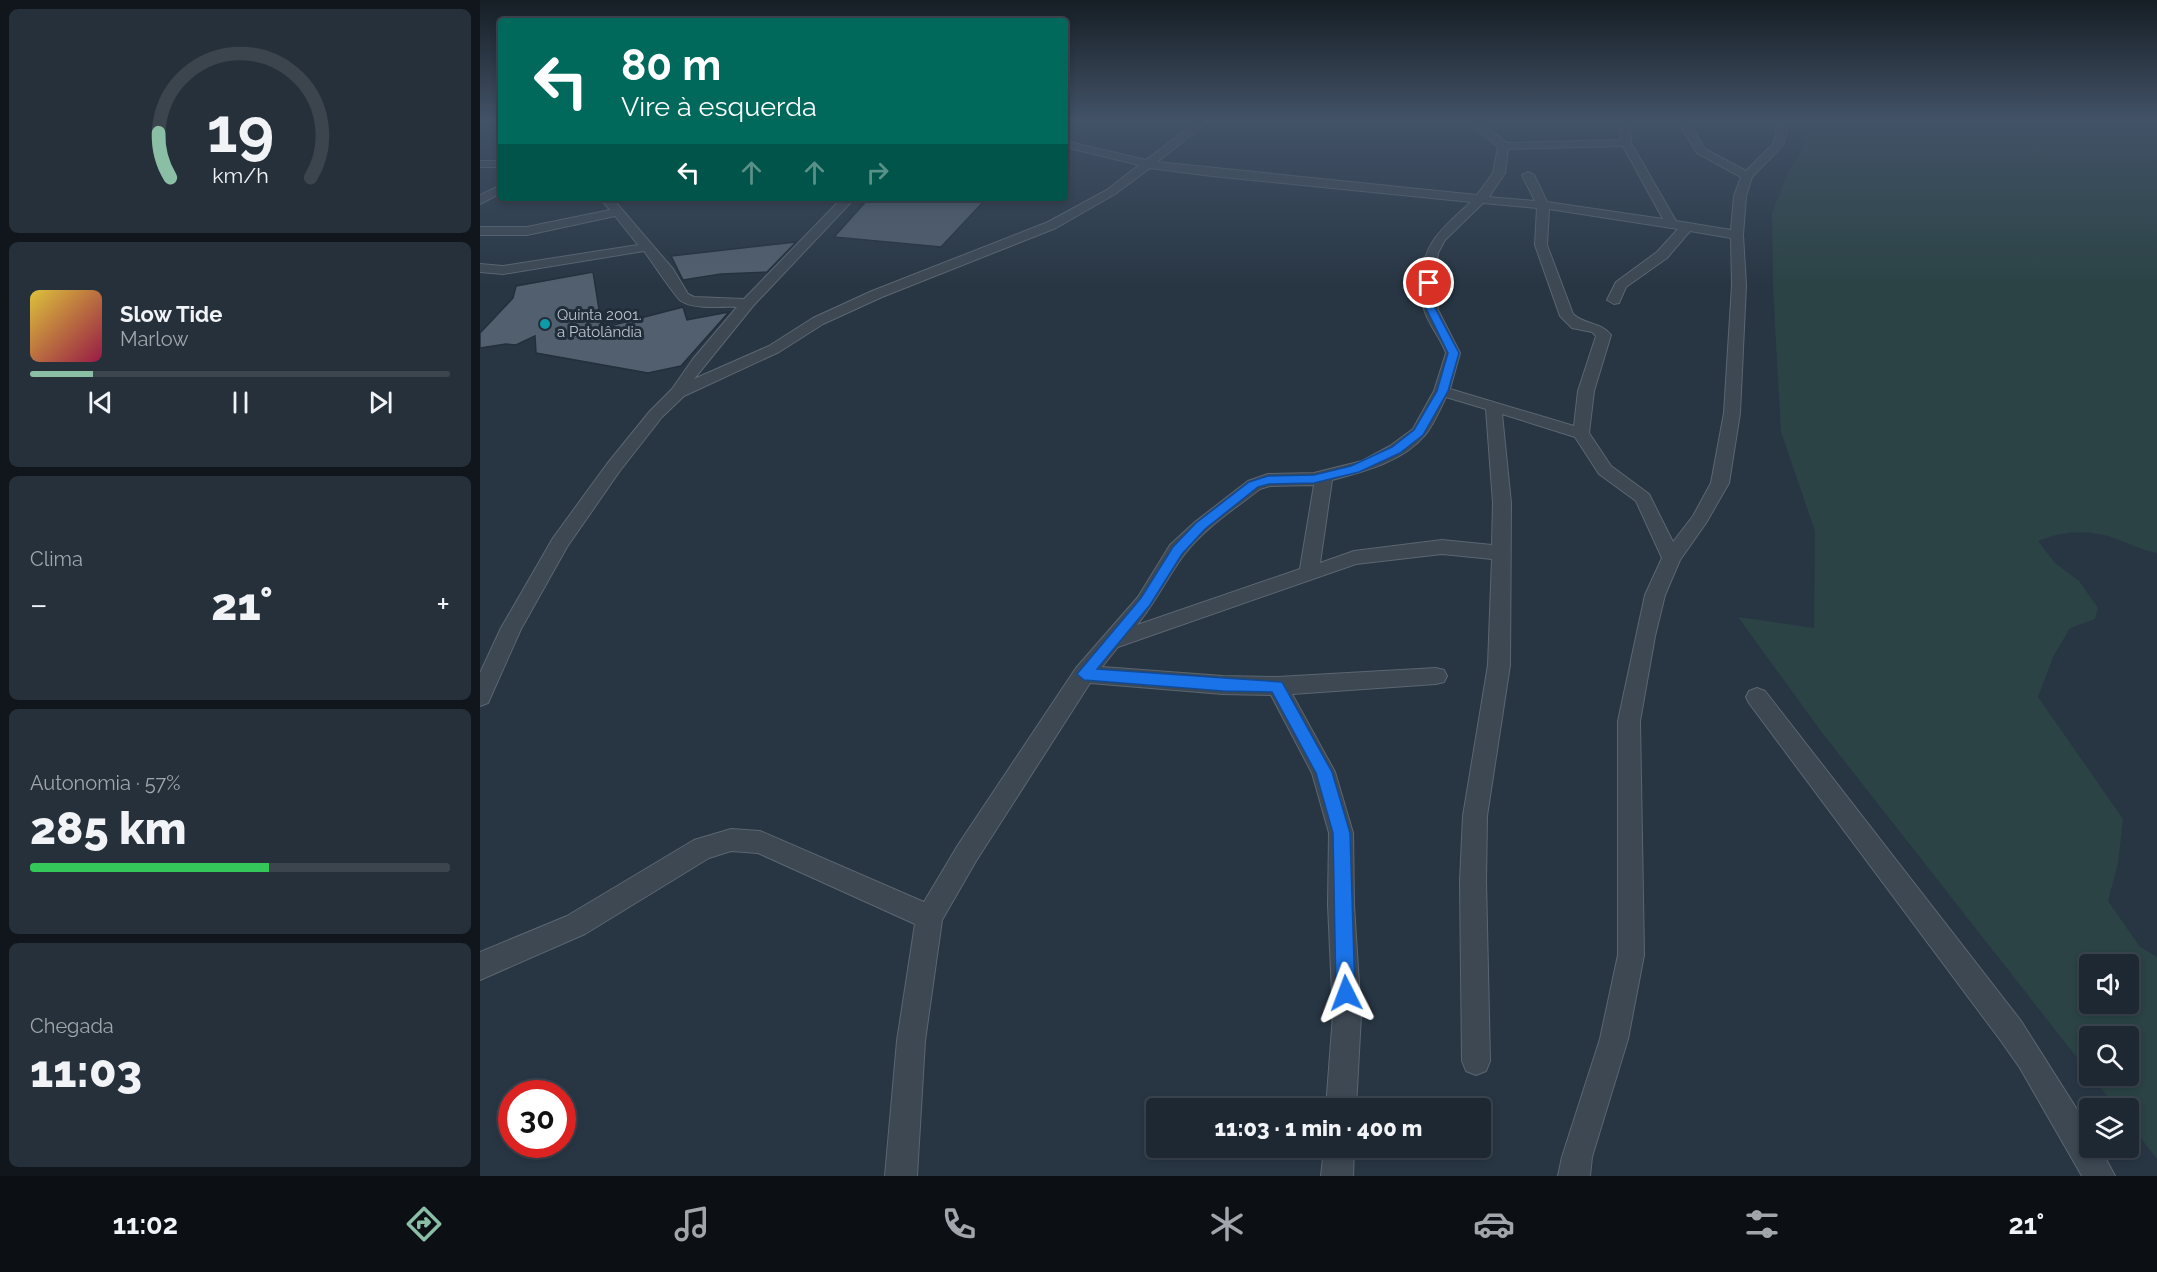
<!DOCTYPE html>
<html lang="pt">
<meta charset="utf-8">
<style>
body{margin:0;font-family:Raleway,sans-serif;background:#26303b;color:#f1f3f6;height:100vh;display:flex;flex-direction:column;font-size:22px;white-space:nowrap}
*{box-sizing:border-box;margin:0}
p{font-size:20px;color:#a1a6ac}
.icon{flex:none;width:33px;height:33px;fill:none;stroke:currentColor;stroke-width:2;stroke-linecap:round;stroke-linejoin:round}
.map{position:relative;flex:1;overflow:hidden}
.sheet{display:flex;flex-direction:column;gap:9px;padding:9px;background:#10161c;width:480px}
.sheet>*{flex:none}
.guide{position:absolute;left:18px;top:18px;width:570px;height:183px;border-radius:6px;box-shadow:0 3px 9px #0003,0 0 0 2px #3c444e;background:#00695c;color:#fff;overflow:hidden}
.tools{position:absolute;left:1599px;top:954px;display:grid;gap:12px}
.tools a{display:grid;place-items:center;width:60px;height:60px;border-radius:6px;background:#1e2833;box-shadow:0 3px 9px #0003,0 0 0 2px #3c444e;font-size:30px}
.speed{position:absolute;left:18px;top:1080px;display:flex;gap:12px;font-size:30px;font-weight:700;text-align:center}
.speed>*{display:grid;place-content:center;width:78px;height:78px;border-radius:50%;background:#1e2833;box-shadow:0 3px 9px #0003,0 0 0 2px #3c444e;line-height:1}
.speed .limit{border:9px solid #d22;background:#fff;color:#111}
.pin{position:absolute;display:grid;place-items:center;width:51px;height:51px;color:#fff;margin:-26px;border:3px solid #fff;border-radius:50%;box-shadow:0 2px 6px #0007}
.me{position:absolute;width:66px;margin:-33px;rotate:357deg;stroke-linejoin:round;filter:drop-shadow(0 0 4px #0008)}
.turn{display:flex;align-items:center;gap:21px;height:126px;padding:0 24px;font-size:27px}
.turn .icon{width:78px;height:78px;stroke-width:2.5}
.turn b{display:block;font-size:42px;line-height:51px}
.lanes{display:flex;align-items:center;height:57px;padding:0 24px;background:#0003;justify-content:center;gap:30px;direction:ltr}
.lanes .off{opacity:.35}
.big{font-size:45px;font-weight:800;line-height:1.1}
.sheet .card{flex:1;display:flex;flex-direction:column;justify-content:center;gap:9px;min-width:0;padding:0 21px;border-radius:9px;background:#26303b}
.sheet .dial{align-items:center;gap:0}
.dial svg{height:156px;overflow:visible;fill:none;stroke:#3c444e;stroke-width:7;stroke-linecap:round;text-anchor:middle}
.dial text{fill:#f1f3f6;stroke:none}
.song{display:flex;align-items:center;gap:18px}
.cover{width:72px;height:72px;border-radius:9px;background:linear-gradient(135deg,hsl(50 70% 55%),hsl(340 70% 35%))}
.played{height:6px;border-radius:3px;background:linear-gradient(90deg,#8abfa5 15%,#3c444e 15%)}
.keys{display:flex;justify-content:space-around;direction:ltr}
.heat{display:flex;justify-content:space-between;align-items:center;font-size:33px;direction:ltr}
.charge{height:9px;border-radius:4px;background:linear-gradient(90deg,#34c759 57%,#3c444e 0)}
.trip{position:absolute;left:666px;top:1098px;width:345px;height:60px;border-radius:6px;background:#1e2833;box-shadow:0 3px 9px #0003,0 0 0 2px #3c444e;font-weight:800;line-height:60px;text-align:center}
.tabs{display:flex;height:96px;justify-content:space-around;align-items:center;background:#0c1014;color:#a1a6ac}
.tabs .icon{width:42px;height:42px}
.tabs .on{color:#8abfa5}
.tabs b{font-size:27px;color:#f1f3f6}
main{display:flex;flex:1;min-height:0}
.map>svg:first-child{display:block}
.green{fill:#2b4345;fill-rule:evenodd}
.building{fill:#525f6e;stroke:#232f3b;stroke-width:1.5}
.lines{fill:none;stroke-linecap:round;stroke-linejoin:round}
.minor-casing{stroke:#5b6671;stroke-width:2}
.minor{fill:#3d4853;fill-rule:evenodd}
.route{fill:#1a73e8;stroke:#114b97;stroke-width:1.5}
.culture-dot{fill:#0f9aa8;stroke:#212d39;stroke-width:2}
.labels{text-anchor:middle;stroke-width:6;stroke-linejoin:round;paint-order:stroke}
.far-poi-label{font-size:15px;fill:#bac3cd;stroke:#212d39;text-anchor:start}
</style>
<main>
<section class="sheet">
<div class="card dial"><svg viewBox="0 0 100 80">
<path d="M14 69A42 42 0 1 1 86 69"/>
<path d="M14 69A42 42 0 0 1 8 46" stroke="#8abfa5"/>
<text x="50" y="56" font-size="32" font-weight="700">19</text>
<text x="50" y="72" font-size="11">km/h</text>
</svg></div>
<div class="card">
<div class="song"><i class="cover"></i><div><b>Slow Tide</b><p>Marlow</p></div></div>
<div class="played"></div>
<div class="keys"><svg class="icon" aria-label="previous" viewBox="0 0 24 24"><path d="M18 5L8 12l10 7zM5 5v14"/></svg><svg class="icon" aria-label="pause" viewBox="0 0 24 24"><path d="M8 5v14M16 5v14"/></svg><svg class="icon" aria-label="next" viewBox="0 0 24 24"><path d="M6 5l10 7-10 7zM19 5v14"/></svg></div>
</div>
<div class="card"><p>Clima</p>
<div class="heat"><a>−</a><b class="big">21°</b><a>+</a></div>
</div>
<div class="card"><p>Autonomia · 57%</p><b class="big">285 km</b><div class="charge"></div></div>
<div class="card"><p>Chegada</p><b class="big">11:03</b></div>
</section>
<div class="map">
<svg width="1677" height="1176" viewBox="0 0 1677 1176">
<rect width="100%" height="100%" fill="#283644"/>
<!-- green -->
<path class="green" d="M 1345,120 L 1677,120 L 1677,553 C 1659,550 1645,541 1628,536 C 1604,529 1580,532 1558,541 L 1575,563 L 1599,581 L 1618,608 L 1615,619 L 1590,628 L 1573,657 L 1558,697 L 1643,819 L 1638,863 L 1628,901 L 1660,947 L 1677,957 L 1677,1159 L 1649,1123 L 1648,1108 L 1637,1108 L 1611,1076 L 1648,1076 L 1648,1036 L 1610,1036 L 1609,1073 L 1340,730 L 1258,617 L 1334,628 L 1335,531 L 1301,432 L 1293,289 L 1292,213 L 1308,173 L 1324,145 L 1324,132 L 1352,130 ZM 1610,964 L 1648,964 L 1648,1004 L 1610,1004 Z"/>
<!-- building -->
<path class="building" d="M 389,198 L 507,198 L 461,247 L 354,237 Z
M 316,242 L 287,272 L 241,274 L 203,280 L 191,256 Z
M 113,272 L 122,328 L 203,307 L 207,320 L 249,312 L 201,366 L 168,373 L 56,353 L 55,336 L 36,345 L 26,344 L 0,348 L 0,333 L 33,298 L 36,286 Z"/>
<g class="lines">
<defs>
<path id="minor" d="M 719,120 L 730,120 L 677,162 L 997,195 L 1013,173 L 1018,147 L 994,127 L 993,120 L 1003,120 L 1003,124 L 1027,143 L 1141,140 L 1140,120 L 1150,120 L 1151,143 L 1196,221 L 1251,230 L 1254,196 L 1261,177 L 1217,153 L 1197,120 L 1207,120 L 1225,149 L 1266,171 L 1294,143 L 1298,120 L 1308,120 L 1304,144 L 1272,177 L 1266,196 L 1263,235 L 1266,285 L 1260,413 L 1249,483 L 1226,523 L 1200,560 L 1185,595 L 1175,636 L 1160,721 L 1164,955 L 1148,1039 L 1112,1157 L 1110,1176 L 1078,1176 L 1082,1157 L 1120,1039 L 1138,955 L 1138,721 L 1165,595 L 1182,558 L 1156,501 L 1119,474 L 1095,437 L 1022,414 L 1031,503 L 1030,665 L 1007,816 L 1006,881 L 1010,1061 L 1006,1071 L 996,1075 L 986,1071 L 982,1061 L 980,881 L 983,816 L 1008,665 L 1012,559 L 962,554 L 876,564 L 638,647 L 622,667 L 743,676 L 797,677 L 956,668 L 964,670 L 967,676 L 964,682 L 956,684 L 812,694 L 855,772 L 873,833 L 874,905 L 881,1015 L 876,1108 L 846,1108 L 853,1015 L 848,905 L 849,833 L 832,773 L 791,695 L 743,694 L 610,683 L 496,861 L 462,920 L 445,1041 L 437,1176 L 405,1176 L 417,1041 L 435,924 L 278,853 L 251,851 L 229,858 L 105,934 L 0,980 L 0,952 L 87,916 L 214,840 L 251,829 L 280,831 L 444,902 L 478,845 L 596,668 L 658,597 L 690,545 L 715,522 L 768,481 L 788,474 L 834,473 L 882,461 L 910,446 L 933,429 L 954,391 L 966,353 C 961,338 950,327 945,312 C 941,303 942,294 942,285 C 940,244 964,227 991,202 L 732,176 L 670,168 L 635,194 L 576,228 L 402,297 L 343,324 L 299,352 L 204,396 L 182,417 L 139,472 L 87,547 L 41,629 L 8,703 L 0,706 L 0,673 L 21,628 L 73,538 L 127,464 L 170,411 L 192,389 L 213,359 L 257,307 C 241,306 216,310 201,301 C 196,298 171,260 164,251 L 23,274 L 0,272 L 0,264 L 23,266 L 158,245 L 135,216 L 47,235 L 0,235 L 0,227 L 47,227 L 130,210 L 120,198 L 132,198 L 193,269 L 208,294 L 214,297 L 264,299 L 362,198 L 375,198 L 273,306 L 214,379 L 289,346 L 333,318 L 392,291 L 568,222 L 627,190 L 659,165 L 585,147 L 585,141 L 666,160 ZM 1143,146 L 1183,219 L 1067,202 L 1054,175 L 1048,172 L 1042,175 L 1055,201 L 1009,197 L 1025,173 L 1028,149 ZM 1003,203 L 1057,208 L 1055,245 L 1080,316 L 1092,328 L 1112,332 L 1116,336 L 1098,391 L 1094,426 L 970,389 L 980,353 L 958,310 L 955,274 L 958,253 L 965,240 ZM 1069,209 L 1198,229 L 1177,252 L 1136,282 L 1127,300 L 1134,304 L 1139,303 L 1146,287 L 1187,258 L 1210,231 L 1251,238 L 1252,285 L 1244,413 L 1231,483 L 1213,516 L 1193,542 L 1169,494 L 1131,466 L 1109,433 L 1114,391 L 1131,335 C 1121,322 1105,325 1093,314 L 1067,245 ZM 966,397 L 1006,409 L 1013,503 L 1012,545 L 962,540 L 874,551 L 840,563 L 852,480 C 885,471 922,462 945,435 C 954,424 960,409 966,397 ZM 834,485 L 820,569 L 657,625 C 675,603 687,578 703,556 C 723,529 754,509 780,489 L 790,486 Z
M 0,161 L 21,161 L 21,167 L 0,167 Z
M 21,185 L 21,193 L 0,204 L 0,195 Z
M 1277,688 L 1285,691 L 1541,1021 L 1610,1130 L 1610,1148 L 1620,1148 L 1635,1176 L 1602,1176 L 1540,1068 L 1521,1041 L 1269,703 L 1266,697 L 1269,691 Z
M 844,1148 L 874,1148 L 873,1176 L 841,1176 Z"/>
</defs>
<!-- minor casing -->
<use href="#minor" class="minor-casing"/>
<!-- minor -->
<use href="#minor" class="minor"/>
</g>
<!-- sky -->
<linearGradient id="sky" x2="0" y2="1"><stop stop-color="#161e25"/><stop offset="0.42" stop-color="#425267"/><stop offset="1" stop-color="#425267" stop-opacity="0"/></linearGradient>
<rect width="1677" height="285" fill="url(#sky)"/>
<!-- route -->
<path class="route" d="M 949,280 L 953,283 L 954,306 L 979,353 L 968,391 L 943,435 L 920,453 L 879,472 L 834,483 L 789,484 L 778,487 L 725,529 L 702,554 L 670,605 L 617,669 L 802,682 L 852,772 L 870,833 L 875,993 L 872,1000 L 866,1003 L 859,1000 L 856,993 L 853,833 L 836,773 L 792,692 L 743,691 L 604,680 L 597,674 L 661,598 L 693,547 L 716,523 L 769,482 L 788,476 L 834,475 L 871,466 L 912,447 L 934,430 L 957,391 L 968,353 L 945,306 L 944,283 Z"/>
<!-- markers -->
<circle class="culture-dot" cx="65" cy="324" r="6"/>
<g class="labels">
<!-- far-poi labels -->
<g class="far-poi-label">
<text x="77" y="320">Quinta 2001.<tspan x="77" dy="17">a Patolândia</tspan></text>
</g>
</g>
</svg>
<div class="tools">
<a><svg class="icon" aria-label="sound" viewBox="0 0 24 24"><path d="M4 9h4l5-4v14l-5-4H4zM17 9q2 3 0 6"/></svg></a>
<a><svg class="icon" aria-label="search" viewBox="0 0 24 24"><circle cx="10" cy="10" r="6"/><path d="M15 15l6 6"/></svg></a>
<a><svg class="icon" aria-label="layers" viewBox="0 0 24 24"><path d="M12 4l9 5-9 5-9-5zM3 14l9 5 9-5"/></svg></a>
</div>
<div class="speed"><div class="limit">30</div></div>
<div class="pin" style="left:949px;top:283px;background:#d93025"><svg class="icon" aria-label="arrive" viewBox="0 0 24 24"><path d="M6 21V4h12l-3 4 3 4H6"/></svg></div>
<svg class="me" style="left:866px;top:993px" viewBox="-20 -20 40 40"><path d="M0-17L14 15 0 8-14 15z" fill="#1a73e8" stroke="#fff" stroke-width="4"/></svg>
<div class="trip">11:03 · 1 min · 400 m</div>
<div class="guide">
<div class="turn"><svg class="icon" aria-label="left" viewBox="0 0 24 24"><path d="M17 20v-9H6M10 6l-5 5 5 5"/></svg><div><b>80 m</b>Vire à esquerda</div></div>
<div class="lanes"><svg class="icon" aria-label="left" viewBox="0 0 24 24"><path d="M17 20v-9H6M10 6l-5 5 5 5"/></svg><svg class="icon off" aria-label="ahead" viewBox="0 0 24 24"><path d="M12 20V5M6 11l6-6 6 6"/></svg><svg class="icon off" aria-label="ahead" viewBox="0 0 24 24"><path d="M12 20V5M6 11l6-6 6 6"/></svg><svg class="icon off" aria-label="right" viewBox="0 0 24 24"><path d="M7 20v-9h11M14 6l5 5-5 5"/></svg></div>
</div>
</div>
</main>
<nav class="tabs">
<b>11:02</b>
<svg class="icon on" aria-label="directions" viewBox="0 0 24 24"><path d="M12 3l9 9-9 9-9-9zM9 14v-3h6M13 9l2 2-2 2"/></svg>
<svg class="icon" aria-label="music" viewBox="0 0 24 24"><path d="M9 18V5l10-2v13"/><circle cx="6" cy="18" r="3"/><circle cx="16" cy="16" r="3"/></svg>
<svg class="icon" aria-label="phone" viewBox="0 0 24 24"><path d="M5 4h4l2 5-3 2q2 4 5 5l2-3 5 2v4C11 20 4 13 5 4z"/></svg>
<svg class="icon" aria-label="climate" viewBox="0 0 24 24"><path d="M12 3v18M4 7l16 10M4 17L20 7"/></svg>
<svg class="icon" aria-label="car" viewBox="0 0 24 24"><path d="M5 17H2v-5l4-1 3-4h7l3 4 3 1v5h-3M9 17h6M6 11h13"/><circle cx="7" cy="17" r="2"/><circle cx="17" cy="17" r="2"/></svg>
<svg class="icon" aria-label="filters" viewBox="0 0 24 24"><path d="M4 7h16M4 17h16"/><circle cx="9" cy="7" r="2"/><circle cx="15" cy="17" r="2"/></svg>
<b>21°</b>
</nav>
